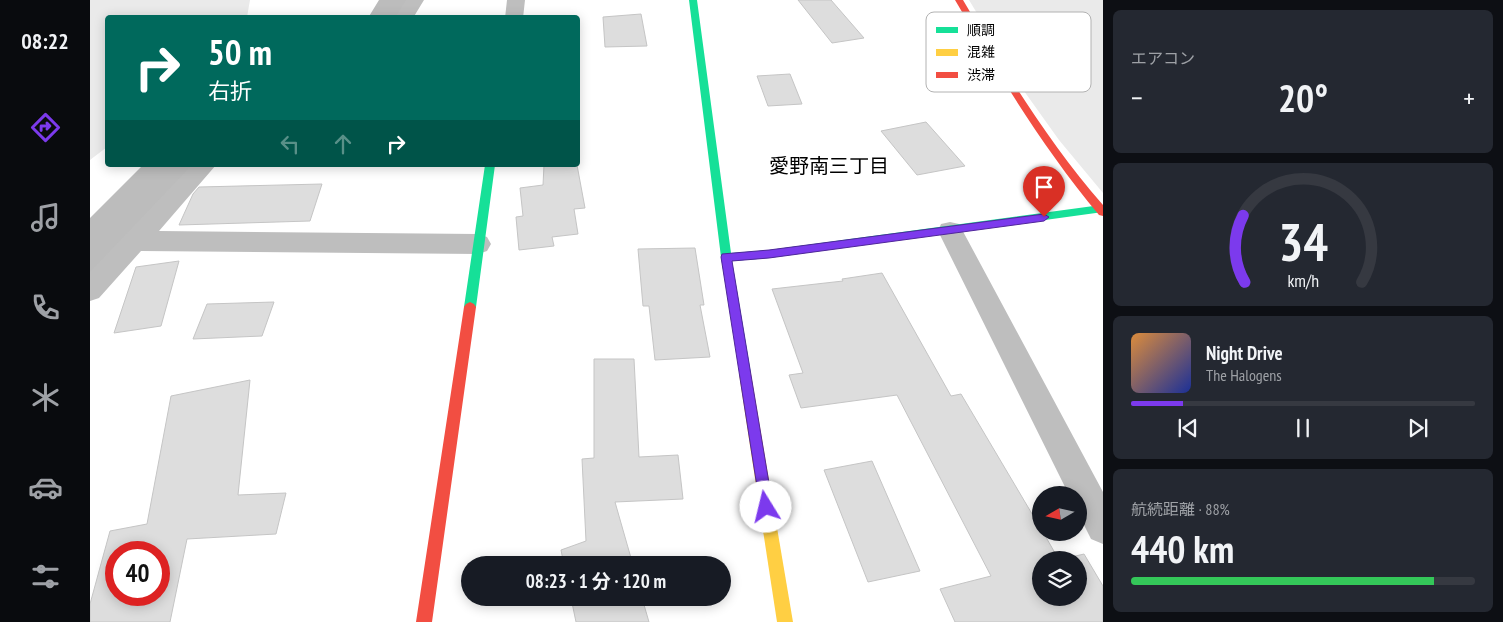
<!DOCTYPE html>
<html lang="ja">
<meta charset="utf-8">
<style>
body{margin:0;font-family:"PT Sans Narrow","Noto Sans JP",sans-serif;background:#242831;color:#f1f3f6;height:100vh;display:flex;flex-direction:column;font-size:19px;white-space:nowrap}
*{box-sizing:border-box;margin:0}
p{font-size:16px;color:#9ea1a6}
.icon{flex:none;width:28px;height:28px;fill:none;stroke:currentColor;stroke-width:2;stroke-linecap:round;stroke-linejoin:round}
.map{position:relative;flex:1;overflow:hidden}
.drawer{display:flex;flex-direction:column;gap:10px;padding:10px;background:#0d0f14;width:400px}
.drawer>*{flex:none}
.banner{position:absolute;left:15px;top:15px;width:475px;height:152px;border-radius:5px;box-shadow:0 2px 12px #0003;background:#00695c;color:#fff;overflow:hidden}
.needle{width:32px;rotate:261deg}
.tools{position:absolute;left:942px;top:486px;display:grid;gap:10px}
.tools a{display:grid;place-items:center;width:55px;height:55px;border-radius:50%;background:#171b24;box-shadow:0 2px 12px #0003;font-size:25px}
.speed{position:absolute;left:15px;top:541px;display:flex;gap:10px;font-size:25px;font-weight:700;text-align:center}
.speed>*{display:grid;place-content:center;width:65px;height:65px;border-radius:50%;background:#171b24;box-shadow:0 2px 12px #0003;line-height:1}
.speed .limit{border:8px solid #d22;background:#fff;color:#111}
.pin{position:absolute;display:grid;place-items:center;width:42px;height:42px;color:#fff;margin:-51px -21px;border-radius:50% 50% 50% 0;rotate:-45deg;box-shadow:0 0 5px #0007}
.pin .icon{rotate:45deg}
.me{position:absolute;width:55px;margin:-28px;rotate:351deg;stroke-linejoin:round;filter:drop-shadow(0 0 4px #0008)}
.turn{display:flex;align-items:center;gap:18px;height:105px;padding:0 20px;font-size:22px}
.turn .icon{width:65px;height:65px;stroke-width:2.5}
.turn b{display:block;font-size:35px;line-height:42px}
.lanes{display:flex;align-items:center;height:48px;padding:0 20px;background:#0003;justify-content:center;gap:25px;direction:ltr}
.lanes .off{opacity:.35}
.big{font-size:38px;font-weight:700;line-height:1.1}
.drawer .tile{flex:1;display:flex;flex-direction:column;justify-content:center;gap:8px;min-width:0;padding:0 18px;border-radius:8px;background:#242831}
.drawer .dial{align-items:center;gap:0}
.dial svg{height:130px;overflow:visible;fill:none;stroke:#363941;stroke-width:7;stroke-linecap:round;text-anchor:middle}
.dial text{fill:#f1f3f6;stroke:none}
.song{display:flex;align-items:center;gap:15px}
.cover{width:60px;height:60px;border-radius:8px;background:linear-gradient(135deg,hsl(30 70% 55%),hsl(230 70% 35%))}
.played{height:5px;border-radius:2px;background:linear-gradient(90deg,#7c3aed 15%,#363941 15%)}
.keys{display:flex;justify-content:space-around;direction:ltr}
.heat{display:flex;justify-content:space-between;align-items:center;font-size:28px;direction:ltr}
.charge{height:8px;border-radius:4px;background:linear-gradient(90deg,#34c759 88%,#363941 0)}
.trip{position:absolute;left:371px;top:556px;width:270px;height:50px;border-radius:25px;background:#171b24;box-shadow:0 2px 12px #0003;font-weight:700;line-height:50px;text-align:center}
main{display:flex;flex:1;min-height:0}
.tab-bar{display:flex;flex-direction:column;width:90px;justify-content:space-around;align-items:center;background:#090b0e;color:#9ea1a6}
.tab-bar .icon{width:35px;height:35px}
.tab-bar .active{color:#7c3aed}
.tab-bar b{font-size:22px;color:#f1f3f6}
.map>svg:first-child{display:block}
.green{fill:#eaeaea}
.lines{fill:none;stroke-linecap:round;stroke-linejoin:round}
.river{fill:#bcbcbc;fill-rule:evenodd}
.building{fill:#ddd;stroke:#c5c5c5;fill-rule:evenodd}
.street{fill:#bebebe;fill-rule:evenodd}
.fast{fill:#16e098;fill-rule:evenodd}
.slow{fill:#ffcf43;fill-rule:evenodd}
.jam{fill:#f24e42;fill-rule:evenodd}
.route{fill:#7c3aed;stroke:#51269a}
.labels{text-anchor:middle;stroke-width:4;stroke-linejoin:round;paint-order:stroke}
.neighbourhood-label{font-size:20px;fill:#000;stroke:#fff}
.key{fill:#fff;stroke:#b2b2b2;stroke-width:1}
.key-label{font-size:14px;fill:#000}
</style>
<main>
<nav class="tab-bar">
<b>08:22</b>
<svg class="icon active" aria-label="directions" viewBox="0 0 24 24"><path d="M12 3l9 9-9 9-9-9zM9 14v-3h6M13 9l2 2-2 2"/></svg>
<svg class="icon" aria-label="music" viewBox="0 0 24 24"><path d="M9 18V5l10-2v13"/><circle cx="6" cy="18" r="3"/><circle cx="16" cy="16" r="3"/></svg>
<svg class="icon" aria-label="phone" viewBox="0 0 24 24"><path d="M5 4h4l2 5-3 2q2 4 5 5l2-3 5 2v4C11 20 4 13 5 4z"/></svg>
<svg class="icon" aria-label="climate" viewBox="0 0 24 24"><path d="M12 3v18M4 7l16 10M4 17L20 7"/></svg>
<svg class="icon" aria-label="car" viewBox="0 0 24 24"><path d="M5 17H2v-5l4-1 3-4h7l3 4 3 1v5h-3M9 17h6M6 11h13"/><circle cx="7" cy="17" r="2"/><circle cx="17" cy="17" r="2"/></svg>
<svg class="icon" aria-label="filters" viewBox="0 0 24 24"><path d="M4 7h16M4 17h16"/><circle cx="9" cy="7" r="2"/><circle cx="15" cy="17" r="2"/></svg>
</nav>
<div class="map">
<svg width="1013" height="622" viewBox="0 0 1013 622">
<rect width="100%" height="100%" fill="#fff"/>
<!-- green -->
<path class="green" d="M 0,0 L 160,0 L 157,17 L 18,18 L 17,147 L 0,160 Z
M 879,0 L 1013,0 L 1013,193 L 969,140 L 934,91 Z"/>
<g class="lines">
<!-- river -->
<path class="river" d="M 289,0 L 327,0 L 318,18 L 278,18 Z
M 53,165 L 108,165 L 101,177 L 20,268 L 0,275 L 0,218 Z"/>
</g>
<!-- building -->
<path class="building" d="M 708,0 L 741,0 L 774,38 L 742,43 Z
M 551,14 L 557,46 L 515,47 L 513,17 Z
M 700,74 L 712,104 L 678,106 L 667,76 Z
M 836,122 L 875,166 L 827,175 L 791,131 Z
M 454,165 L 487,165 L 495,208 L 484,209 L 488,234 L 462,237 L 464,246 L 429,250 L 426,217 L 433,216 L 430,188 L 453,185 Z
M 232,184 L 220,221 L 89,225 L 103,194 L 109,187 Z
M 605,248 L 614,305 L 610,305 L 620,357 L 565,360 L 559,306 L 553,306 L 548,249 Z
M 89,261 L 71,326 L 24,333 L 46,267 Z
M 792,273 L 861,396 L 871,394 L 951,529 L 951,532 L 953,532 L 969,560 L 994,554 L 1013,586 L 1013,622 L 865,622 L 850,589 L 901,576 L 807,395 L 711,408 L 699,375 L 713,373 L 682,289 L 753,281 L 752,279 ZM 951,560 L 989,560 L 989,598 L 951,598 Z
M 184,302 L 172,336 L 103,339 L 117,304 Z
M 504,359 L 544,359 L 549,457 L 588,455 L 593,499 L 525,502 L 543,565 L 474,565 L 471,550 L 496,541 L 492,459 L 504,458 Z
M 160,380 L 148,495 L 196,493 L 186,534 L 97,539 L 80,622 L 0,622 L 0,604 L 20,531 L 57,524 L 81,396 ZM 26,552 L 69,552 L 69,595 L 26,595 Z
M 782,461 L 830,571 L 778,582 L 734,470 Z
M 481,598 L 552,598 L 559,622 L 486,622 Z"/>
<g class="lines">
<!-- street -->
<path class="street" d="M 316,0 L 334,0 L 323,18 L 305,18 Z
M 417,0 L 435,0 L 433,18 L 415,18 Z
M 102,165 L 126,165 L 69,231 L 388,234 L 397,237 L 401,244 L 397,251 L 388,254 L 51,251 L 9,298 L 0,301 L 0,272 Z
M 860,222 L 869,224 L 1013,492 L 1013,544 L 1001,539 L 989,515 L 989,495 L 979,495 L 848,231 L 851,224 Z"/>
<!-- fast -->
<path class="fast" d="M 599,0 L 607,0 L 641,253 L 679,250 L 1011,205 L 1013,206 L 1013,212 L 679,258 L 642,261 L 661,374 L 659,378 L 655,379 L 651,378 L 631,257 Z
M 395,165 L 405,165 L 386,307 L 384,310 L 376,310 L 374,307 Z"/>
<!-- slow -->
<path class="slow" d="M 655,369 L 659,370 L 661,374 L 703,622 L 687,622 L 649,374 L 651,370 Z"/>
<!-- jam -->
<path class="jam" d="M 865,0 L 873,0 C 915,71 958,142 1013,205 L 1013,216 L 1009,215 C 953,148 909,75 865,0 Z
M 380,302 L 384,304 L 386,307 L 342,622 L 326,622 L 374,307 L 376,304 Z"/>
</g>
<!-- route -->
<path class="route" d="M 954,214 L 959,217 L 954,221 L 679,258 L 642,261 L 683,507 L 681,512 L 676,514 L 671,512 L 631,257 L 632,254 L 679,250 Z"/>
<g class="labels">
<!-- neighbourhood labels -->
<g class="neighbourhood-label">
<text x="739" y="173">愛野南三丁目</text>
</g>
</g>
<!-- legend -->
<rect x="836" y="12" width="165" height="80" rx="8" class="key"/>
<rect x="846" y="27" width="22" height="6" fill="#16e098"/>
<rect x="846" y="49" width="22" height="7" fill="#ffcf43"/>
<rect x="846" y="72" width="22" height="6" fill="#f24e42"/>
<g class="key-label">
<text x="877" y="35">順調</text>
<text x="877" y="57">混雑</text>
<text x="877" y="80">渋滞</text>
</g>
</svg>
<div class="tools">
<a><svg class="needle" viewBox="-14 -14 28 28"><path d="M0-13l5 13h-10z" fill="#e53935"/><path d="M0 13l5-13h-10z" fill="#9ea1a6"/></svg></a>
<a><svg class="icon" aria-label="layers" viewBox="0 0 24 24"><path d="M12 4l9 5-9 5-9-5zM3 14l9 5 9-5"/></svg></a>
</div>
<div class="speed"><div class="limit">40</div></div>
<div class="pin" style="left:954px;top:217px;background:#d93025"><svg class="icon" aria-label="arrive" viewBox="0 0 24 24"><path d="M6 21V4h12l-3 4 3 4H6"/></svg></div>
<svg class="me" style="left:676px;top:507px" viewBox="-20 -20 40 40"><circle r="19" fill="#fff"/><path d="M0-13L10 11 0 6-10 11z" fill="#7c3aed"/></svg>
<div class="trip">08:23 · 1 分 · 120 m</div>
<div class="banner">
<div class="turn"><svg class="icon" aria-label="right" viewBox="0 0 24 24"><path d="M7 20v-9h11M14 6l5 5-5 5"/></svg><div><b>50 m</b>右折</div></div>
<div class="lanes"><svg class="icon off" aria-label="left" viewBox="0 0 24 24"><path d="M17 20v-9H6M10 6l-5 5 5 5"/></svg><svg class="icon off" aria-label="ahead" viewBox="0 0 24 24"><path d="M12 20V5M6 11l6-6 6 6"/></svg><svg class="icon" aria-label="right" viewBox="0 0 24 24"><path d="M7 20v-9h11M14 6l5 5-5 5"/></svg></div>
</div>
</div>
<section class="drawer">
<div class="tile"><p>エアコン</p>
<div class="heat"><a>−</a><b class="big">20°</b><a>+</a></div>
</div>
<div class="tile dial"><svg viewBox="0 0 100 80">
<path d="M14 69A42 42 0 1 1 86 69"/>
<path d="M14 69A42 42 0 0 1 13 28" stroke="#7c3aed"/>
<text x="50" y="56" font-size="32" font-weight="700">34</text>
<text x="50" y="72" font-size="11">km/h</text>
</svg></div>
<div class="tile">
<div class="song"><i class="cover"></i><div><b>Night Drive</b><p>The Halogens</p></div></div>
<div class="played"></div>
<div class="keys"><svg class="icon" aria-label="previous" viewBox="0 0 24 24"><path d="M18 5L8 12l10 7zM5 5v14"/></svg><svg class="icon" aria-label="pause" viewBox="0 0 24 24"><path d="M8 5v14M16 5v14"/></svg><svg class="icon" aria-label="next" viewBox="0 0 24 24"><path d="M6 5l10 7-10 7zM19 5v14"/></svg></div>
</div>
<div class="tile"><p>航続距離 · 88%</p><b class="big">440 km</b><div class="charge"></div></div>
</section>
</main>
